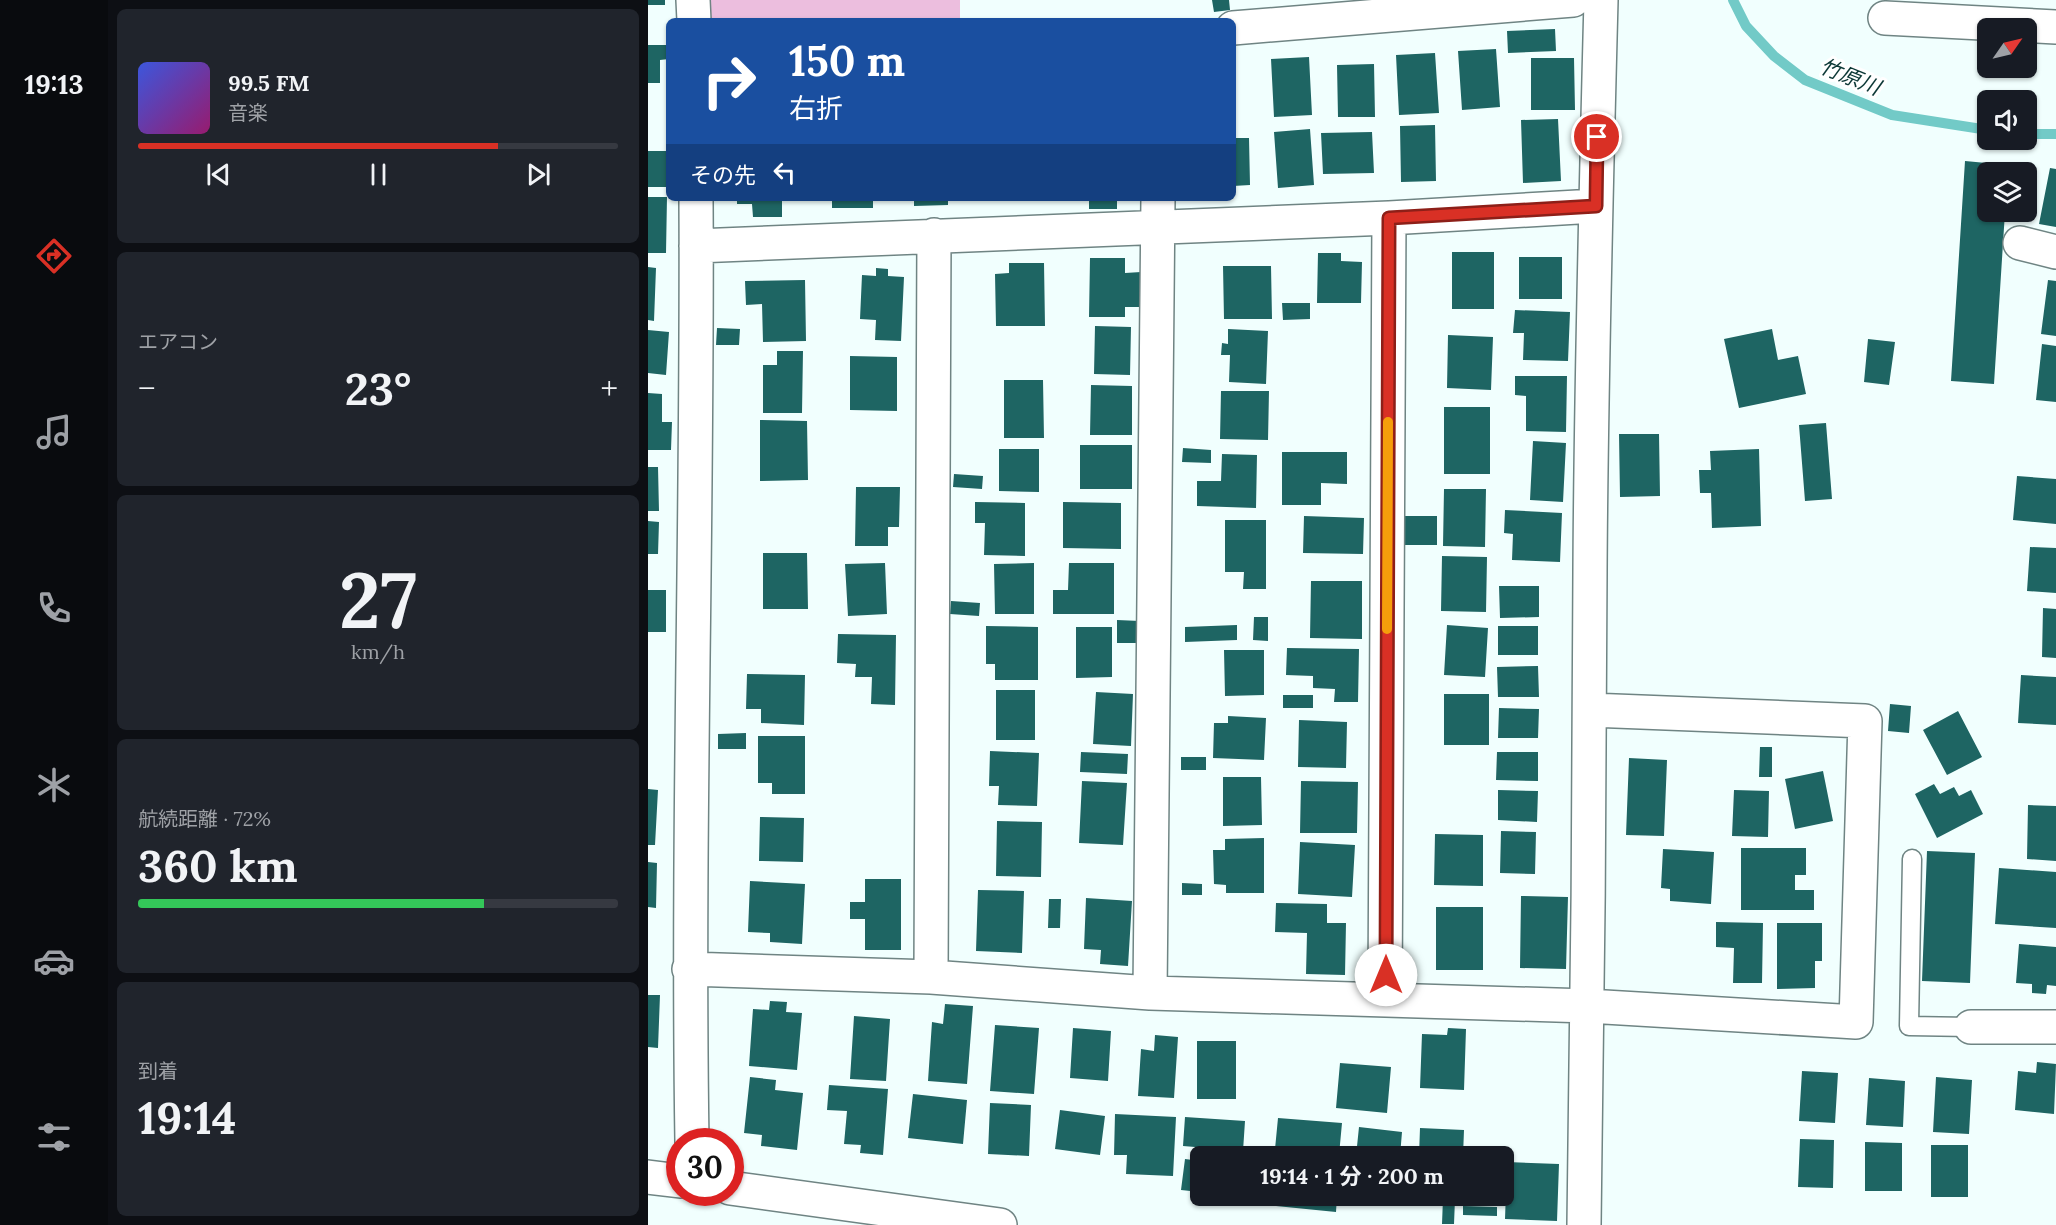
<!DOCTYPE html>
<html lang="ja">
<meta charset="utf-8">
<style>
body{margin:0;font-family:Lora,"Noto Sans JP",serif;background:#20242c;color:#f1f3f6;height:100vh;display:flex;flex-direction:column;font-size:22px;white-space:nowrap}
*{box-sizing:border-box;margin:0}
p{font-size:20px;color:#9ea1a6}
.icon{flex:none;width:33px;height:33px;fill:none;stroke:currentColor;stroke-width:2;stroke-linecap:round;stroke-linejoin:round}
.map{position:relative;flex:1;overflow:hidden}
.sheet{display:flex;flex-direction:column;gap:9px;padding:9px;background:#0d0f14;width:540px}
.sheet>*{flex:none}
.banner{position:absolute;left:18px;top:18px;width:570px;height:183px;border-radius:9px;box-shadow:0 2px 4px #0004;background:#1a4fa0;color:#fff;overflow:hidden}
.needle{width:39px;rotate:56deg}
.controls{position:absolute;left:1329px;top:18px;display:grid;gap:12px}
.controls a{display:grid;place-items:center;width:60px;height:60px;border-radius:9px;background:#171b24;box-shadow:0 2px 4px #0004;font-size:30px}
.speed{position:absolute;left:18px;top:1128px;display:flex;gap:12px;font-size:30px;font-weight:700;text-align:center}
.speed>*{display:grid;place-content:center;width:78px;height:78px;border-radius:50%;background:#171b24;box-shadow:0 2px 4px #0004;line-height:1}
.speed .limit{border:9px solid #d22;background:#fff;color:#111}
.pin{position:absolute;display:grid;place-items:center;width:51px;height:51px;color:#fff;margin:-26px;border:3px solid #fff;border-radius:50%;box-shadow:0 2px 6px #0007}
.me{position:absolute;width:66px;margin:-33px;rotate:0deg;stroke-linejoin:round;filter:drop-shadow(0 0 4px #0008)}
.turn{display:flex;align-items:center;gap:21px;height:126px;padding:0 24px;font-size:27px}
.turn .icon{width:78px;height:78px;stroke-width:2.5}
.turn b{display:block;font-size:42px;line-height:51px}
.then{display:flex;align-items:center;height:57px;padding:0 24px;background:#0003;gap:12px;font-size:22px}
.big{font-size:45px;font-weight:700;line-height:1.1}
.sheet .widget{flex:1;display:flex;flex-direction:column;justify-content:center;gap:9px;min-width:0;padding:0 21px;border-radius:9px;background:#20242c}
.sheet .dial{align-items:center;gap:0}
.dial b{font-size:78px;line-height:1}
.song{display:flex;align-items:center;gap:18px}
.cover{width:72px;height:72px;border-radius:9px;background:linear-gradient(135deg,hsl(230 70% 55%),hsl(320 70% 35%))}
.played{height:6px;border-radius:3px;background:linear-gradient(90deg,#d93025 75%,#363941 75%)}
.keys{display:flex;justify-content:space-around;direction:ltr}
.heat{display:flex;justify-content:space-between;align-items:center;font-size:33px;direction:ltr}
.charge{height:9px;border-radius:4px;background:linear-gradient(90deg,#34c759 72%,#363941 0)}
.trip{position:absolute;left:542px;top:1146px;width:324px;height:60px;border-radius:9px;background:#171b24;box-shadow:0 2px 4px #0004;font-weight:700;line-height:60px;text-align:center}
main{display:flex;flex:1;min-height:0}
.tab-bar{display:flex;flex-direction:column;width:108px;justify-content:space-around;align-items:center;background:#090b0e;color:#9ea1a6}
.tab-bar .icon{width:42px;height:42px}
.tab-bar .on{color:#d93025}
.tab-bar b{font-size:27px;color:#f1f3f6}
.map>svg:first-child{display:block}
.green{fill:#ecbede}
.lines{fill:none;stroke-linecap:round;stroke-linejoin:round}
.stream{stroke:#72cac7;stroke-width:10}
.building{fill:#1e6563}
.service-casing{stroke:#6f8483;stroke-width:21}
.minor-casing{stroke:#6f8483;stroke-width:36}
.tertiary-casing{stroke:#6f8483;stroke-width:36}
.service{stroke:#fff;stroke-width:18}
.minor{stroke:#fff;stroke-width:33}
.tertiary{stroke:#fff;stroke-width:33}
.route-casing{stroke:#8d1f18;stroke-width:15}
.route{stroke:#d93025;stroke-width:10}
.slow{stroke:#f59e0b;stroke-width:10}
.labels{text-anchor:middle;stroke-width:6;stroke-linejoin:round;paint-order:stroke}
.water-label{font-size:21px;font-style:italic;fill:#0c3836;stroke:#fff}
</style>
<main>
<nav class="tab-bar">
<b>19:13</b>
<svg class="icon on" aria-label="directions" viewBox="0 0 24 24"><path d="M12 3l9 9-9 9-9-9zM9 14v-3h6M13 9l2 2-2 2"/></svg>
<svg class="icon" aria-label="music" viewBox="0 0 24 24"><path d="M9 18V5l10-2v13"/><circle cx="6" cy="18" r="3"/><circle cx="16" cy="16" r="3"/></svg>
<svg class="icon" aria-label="phone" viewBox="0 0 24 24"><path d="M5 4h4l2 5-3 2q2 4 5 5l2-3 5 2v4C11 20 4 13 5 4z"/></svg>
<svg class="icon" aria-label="climate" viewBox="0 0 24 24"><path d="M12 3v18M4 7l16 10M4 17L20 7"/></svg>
<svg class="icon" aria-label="car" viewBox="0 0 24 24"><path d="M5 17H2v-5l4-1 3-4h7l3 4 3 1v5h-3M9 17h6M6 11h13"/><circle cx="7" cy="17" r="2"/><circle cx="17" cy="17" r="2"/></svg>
<svg class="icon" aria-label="filters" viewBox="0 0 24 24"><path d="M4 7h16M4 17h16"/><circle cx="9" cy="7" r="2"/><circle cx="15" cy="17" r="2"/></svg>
</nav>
<section class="sheet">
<div class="widget">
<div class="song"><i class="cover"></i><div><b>99.5 FM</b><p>音楽</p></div></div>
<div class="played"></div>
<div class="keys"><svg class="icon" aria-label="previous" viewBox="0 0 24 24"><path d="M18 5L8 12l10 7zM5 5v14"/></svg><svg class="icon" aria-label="pause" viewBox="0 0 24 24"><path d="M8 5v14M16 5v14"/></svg><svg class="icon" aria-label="next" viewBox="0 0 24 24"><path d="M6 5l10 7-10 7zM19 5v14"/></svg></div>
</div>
<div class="widget"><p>エアコン</p>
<div class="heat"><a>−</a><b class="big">23°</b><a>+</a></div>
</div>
<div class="widget dial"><b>27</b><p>km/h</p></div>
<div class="widget"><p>航続距離 · 72%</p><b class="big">360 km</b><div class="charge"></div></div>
<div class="widget"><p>到着</p><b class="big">19:14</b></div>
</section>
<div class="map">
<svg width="1408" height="1225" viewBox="0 0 1408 1225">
<rect width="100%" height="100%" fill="#f1fffe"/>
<!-- green -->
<path class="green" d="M 55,0 L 312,0 L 312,18 L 257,21 L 56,21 Z"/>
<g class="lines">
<!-- stream -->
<path class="stream" d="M 1085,0 L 1098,26 L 1126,56 L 1157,80 L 1244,115 L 1340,130
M 1378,134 L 1408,134"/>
</g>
<!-- building -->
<path class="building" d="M 0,0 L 17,0 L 17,5 L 0,5 Z
M 564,0 L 581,0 L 582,10 L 566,12 Z
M 907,29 L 908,51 L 860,53 L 859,31 Z
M 0,45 L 21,45 L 21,59 L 12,60 L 12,83 L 0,83 Z
M 848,49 L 852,107 L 814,110 L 810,51 Z
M 787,53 L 791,113 L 751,115 L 748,55 Z
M 661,57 L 664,115 L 626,117 L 623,59 Z
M 883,58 L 926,58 L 927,110 L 883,110 Z
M 726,64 L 727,117 L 690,117 L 689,65 Z
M 910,119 L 913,181 L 875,183 L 873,120 Z
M 787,125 L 788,181 L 753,182 L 752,126 Z
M 662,129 L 666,185 L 630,188 L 626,132 Z
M 724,132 L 726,173 L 675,174 L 673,133 Z
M 585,138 L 601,138 L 602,185 L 585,186 Z
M 0,151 L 21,151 L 21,187 L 0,187 Z
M 1317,161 L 1360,165 L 1359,172 L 1340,172 L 1340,212 L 1357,212 L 1346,384 L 1303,381 Z
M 1402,168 L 1408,169 L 1408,227 L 1391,224 Z
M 0,197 L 19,197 L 18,253 L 0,253 Z
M 89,198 L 134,198 L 134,217 L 105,217 L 104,204 L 89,204 Z
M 184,198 L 225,198 L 225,208 L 184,208 Z
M 266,198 L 300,198 L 300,205 L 266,206 Z
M 441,198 L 469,198 L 469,209 L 441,209 Z
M 804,252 L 846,252 L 846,309 L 804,309 Z
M 670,253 L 693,253 L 693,261 L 714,262 L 713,303 L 669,303 Z
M 871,257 L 914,257 L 914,299 L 871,299 Z
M 442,258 L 477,258 L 477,273 L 493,272 L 492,307 L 477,307 L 477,317 L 441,317 Z
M 361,263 L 396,263 L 397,326 L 348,326 L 347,274 L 361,273 Z
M 575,266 L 623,266 L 624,319 L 576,319 Z
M 0,267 L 8,268 L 6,321 L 0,320 Z
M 228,268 L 240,269 L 240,276 L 256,277 L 253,341 L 227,340 L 228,320 L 212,319 L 214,275 L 228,276 Z
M 157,280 L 158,341 L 115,342 L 114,304 L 98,305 L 97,281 Z
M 1400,280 L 1408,281 L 1408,336 L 1393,334 Z
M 634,303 L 662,303 L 662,319 L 635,320 Z
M 867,310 L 922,312 L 920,361 L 875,360 L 876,333 L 865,333 Z
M 447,326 L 483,327 L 482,375 L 446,374 Z
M 69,328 L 92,329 L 91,345 L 68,345 Z
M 580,329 L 620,331 L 618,384 L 581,382 L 582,355 L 573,355 L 574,343 L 580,344 Z
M 1124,329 L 1130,360 L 1150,356 L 1158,394 L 1091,408 L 1076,339 Z
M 0,330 L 21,332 L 18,375 L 0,373 Z
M 800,335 L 845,337 L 843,390 L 799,388 Z
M 1220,339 L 1247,342 L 1241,385 L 1216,382 Z
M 1394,344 L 1408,346 L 1408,402 L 1388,400 Z
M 129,351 L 155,351 L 154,413 L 115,413 L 115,365 L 129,365 Z
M 202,356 L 249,357 L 249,411 L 202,410 Z
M 867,376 L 919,376 L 918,432 L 878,431 L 878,396 L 867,395 Z
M 356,380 L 395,380 L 396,438 L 356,438 Z
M 443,385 L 484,386 L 484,435 L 442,435 Z
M 573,391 L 621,391 L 620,440 L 572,439 Z
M 0,393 L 14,394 L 14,422 L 24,422 L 23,450 L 0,450 Z
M 796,407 L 842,407 L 842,474 L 796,474 Z
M 112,420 L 159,421 L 160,480 L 112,481 Z
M 1178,423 L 1184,499 L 1157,501 L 1151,425 Z
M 971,434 L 1011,434 L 1012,496 L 972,497 Z
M 885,441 L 918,443 L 915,502 L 882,500 Z
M 432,445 L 484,445 L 484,489 L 432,489 Z
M 535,448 L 563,450 L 563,463 L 534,462 Z
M 351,449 L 391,449 L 391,492 L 351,491 Z
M 1111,449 L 1113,526 L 1064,528 L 1063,493 L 1052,493 L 1051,470 L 1063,470 L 1062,451 Z
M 634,452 L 699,452 L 699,484 L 673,483 L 673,505 L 634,505 Z
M 574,454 L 609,455 L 608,508 L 549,506 L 549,481 L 573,481 Z
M 0,467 L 10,467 L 11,511 L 0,511 Z
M 306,474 L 335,476 L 334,489 L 305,487 Z
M 1369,476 L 1408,479 L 1408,524 L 1365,520 Z
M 208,487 L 252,487 L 251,527 L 240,527 L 240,546 L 207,546 Z
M 796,489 L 838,489 L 837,547 L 795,546 Z
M 327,502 L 377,503 L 377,556 L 336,555 L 337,523 L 327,523 Z
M 415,502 L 473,503 L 473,549 L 415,548 Z
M 857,510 L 914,513 L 912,562 L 864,560 L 865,534 L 856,533 Z
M 656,516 L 716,518 L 715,554 L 655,553 Z
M 757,516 L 789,516 L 789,545 L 757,545 Z
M 577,520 L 618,520 L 618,589 L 595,589 L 596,572 L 577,572 Z
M 0,521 L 11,522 L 10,554 L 0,554 Z
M 1382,547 L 1408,548 L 1408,593 L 1379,591 Z
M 115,553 L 159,553 L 160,609 L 115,609 Z
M 794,556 L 839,557 L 838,612 L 793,611 Z
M 237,563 L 239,614 L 200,616 L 197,564 Z
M 386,563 L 386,614 L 347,614 L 346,564 Z
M 421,563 L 466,563 L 466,614 L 405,614 L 405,590 L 420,590 Z
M 663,581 L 714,581 L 714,639 L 662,638 Z
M 851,586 L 891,586 L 891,617 L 852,618 Z
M 0,590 L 18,590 L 18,632 L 0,632 Z
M 303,601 L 332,603 L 331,616 L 302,614 Z
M 1395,608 L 1408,609 L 1408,658 L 1394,657 Z
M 606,617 L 620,617 L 620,641 L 605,640 Z
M 469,620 L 492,621 L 492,643 L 469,643 Z
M 589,625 L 589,640 L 537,642 L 537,627 Z
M 799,625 L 840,628 L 837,677 L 796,675 Z
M 338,626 L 390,627 L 390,680 L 347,680 L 347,664 L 338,664 Z
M 850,626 L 890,626 L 890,655 L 850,655 Z
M 428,627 L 464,627 L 464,677 L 428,678 Z
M 190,634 L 248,635 L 247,705 L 223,704 L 224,677 L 207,677 L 208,664 L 189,663 Z
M 639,648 L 711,649 L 710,702 L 686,702 L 687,689 L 665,688 L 665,676 L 638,675 Z
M 576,650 L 616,650 L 616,695 L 577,696 Z
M 890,666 L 891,697 L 850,697 L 849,667 Z
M 99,674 L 157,675 L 156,725 L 113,723 L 113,709 L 98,709 Z
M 1373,675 L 1408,677 L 1408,725 L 1370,723 Z
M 348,690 L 387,690 L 387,740 L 348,740 Z
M 448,692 L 485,694 L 483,746 L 445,744 Z
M 796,694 L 841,694 L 841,745 L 796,745 Z
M 635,695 L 665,695 L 665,708 L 635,708 Z
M 1242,704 L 1263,706 L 1261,733 L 1240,731 Z
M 851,708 L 891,709 L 890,738 L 850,738 Z
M 1310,711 L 1334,757 L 1299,775 L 1275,730 Z
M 580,716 L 618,718 L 616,760 L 565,758 L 566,723 L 580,723 Z
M 651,720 L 699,722 L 698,768 L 650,767 Z
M 98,733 L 98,749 L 70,749 L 70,734 Z
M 110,736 L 157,736 L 157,794 L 124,794 L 124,783 L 110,783 Z
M 1112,747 L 1124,747 L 1124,777 L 1111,777 Z
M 342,751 L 391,753 L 389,806 L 350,805 L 351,786 L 341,786 Z
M 433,752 L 480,754 L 479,774 L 432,772 Z
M 849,752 L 890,752 L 890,781 L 848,780 Z
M 533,757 L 558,757 L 558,770 L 533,770 Z
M 981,758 L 1019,760 L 1016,836 L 978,835 Z
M 1175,771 L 1185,821 L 1147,829 L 1137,779 Z
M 575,777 L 613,777 L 614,825 L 575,826 Z
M 434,781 L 479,783 L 475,845 L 431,843 Z
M 653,781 L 710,782 L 709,833 L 652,833 Z
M 1286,784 L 1292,794 L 1306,787 L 1311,796 L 1323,790 L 1335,814 L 1289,838 L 1267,794 Z
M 0,789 L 10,790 L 7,845 L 0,845 Z
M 850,790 L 890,791 L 889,822 L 850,820 Z
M 1086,790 L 1121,791 L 1120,837 L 1084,836 Z
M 1380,805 L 1408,806 L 1408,861 L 1379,859 Z
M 112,817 L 156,818 L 155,862 L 111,861 Z
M 349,821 L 394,822 L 393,877 L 348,876 Z
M 853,831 L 888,832 L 887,874 L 852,873 Z
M 787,834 L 835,835 L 835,886 L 786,885 Z
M 616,838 L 616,893 L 578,893 L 578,885 L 566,884 L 565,850 L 577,850 L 577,839 Z
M 652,842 L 707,845 L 704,897 L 650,894 Z
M 1093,848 L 1158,848 L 1158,875 L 1147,875 L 1147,890 L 1166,890 L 1166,910 L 1093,910 Z
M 1015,849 L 1066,852 L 1063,904 L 1022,901 L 1022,889 L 1013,888 Z
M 1279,851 L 1327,853 L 1322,983 L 1274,981 Z
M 0,862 L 9,863 L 8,908 L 0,907 Z
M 1351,868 L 1408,872 L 1408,928 L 1347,924 Z
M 217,879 L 253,879 L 253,950 L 217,950 L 217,919 L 202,919 L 202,902 L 217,902 Z
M 102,881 L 157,884 L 154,944 L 122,942 L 122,933 L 100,932 Z
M 534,883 L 554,884 L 554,895 L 534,895 Z
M 330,890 L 376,891 L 374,953 L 328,951 Z
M 873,896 L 920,897 L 918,969 L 872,968 Z
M 438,898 L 484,901 L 480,966 L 452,964 L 453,950 L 436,949 Z
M 401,899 L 413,899 L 412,928 L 400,928 Z
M 628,903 L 679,904 L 679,923 L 698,923 L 697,975 L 658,974 L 659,933 L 627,932 Z
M 788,907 L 835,907 L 835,970 L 788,970 Z
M 1068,922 L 1115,923 L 1114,983 L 1085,983 L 1086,948 L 1068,947 Z
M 1129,923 L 1174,923 L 1174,961 L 1167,961 L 1167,988 L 1129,989 Z
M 1371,944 L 1408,947 L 1408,986 L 1399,985 L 1398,994 L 1384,993 L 1384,984 L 1368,983 Z
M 0,995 L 12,995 L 10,1048 L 0,1047 Z
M 122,1001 L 139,1002 L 138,1012 L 154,1013 L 149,1070 L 101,1066 L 105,1009 L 121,1010 Z
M 297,1004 L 325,1006 L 319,1084 L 280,1081 L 284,1022 L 295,1024 Z
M 206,1016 L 242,1019 L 238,1081 L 202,1079 Z
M 347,1025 L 391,1028 L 386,1094 L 342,1091 Z
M 425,1028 L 463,1031 L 460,1081 L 422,1078 Z
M 800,1028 L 818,1029 L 816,1090 L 772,1088 L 774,1034 L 799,1035 Z
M 507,1035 L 530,1037 L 526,1098 L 490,1096 L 493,1049 L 506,1051 Z
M 549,1041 L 588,1041 L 588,1099 L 549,1099 Z
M 1389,1062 L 1408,1064 L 1406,1114 L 1367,1110 L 1370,1071 L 1388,1073 Z
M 692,1063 L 743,1067 L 739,1113 L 688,1108 Z
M 1154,1071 L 1190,1073 L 1187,1123 L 1151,1121 Z
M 102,1077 L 128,1080 L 127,1090 L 155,1093 L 149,1150 L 113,1146 L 114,1135 L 96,1133 Z
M 1288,1077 L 1324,1080 L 1321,1134 L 1285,1132 Z
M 1221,1078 L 1257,1081 L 1255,1127 L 1218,1125 Z
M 181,1085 L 240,1089 L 235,1155 L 212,1153 L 213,1145 L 196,1144 L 199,1111 L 179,1110 Z
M 265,1094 L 319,1100 L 315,1144 L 260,1138 Z
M 342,1103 L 383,1105 L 381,1156 L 340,1154 Z
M 412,1110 L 457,1116 L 452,1155 L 407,1149 Z
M 467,1114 L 528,1117 L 525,1176 L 478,1174 L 479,1155 L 466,1155 Z
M 537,1117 L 597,1121 L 595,1151 L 535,1146 Z
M 630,1118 L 694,1123 L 691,1155 L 627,1149 Z
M 711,1127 L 754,1132 L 752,1156 L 708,1156 Z
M 772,1128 L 816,1130 L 815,1156 L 771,1156 Z
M 1152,1139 L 1186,1140 L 1185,1188 L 1150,1187 Z
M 1217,1142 L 1254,1143 L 1254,1191 L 1217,1191 Z
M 1283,1145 L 1320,1145 L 1320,1197 L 1283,1197 Z
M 537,1159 L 552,1161 L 552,1192 L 533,1190 Z
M 859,1162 L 911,1164 L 909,1221 L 857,1219 Z
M 629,1196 L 689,1196 L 688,1212 L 628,1206 Z
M 795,1198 L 807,1199 L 806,1224 L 794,1224 Z
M 815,1206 L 849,1207 L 849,1216 L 815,1215 Z"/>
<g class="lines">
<defs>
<path id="service" d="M 1264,859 L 1261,1026 L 1323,1027"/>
<path id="minor" d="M 45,0 L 46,21
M 1237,18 L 1408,27
M 585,28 L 925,0
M 1372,243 L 1408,252
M 48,246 L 741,218 L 947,206
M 41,969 L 283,977 L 502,993 L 940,1006 L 1208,1022 L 1217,721 L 942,710
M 283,977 L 286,235
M 502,993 L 510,198
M 737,999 L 741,218
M 1323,1027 L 1408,1027
M 44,1142 C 39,827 50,513 48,198
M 936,1225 C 940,1007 941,790 942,572 C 943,382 948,191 953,0"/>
<path id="tertiary" d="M 0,1177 L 32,1181
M 82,1188 L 352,1225"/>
</defs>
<!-- service casing -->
<use href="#service" class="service-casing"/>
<!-- minor casing -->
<use href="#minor" class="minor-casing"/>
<!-- tertiary casing -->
<use href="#tertiary" class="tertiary-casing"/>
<!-- service -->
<use href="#service" class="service"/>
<!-- minor -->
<use href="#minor" class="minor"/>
<!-- tertiary -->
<use href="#tertiary" class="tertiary"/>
</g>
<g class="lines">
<defs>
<path id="route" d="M 738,975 L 741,218 L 948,206 L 949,137"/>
</defs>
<!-- route casing -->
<use href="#route" class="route-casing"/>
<!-- route -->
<use href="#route" class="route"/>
<!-- slow -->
<path class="slow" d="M 739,629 L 740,422"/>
</g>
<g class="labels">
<!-- water labels -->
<g class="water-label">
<text transform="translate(1202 77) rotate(22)" y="7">竹原川</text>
</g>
</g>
</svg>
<div class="controls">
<a><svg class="needle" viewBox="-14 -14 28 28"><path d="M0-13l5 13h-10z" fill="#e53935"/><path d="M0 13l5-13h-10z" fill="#9ea1a6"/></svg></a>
<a><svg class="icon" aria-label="sound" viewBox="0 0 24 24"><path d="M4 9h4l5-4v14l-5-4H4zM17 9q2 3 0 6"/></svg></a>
<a><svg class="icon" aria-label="layers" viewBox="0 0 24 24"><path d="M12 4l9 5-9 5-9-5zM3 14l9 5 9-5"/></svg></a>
</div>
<div class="speed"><div class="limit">30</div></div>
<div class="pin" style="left:949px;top:137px;background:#d93025"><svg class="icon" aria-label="arrive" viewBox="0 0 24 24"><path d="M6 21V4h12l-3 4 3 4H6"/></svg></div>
<svg class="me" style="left:738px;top:975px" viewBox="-20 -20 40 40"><circle r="19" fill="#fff"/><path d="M0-13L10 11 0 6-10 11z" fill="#d93025"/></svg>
<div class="trip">19:14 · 1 分 · 200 m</div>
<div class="banner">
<div class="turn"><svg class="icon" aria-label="right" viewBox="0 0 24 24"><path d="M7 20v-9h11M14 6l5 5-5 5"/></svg><div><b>150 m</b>右折</div></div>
<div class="then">その先<svg class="icon" aria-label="left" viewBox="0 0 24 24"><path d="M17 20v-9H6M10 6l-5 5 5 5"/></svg></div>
</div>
</div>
</main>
